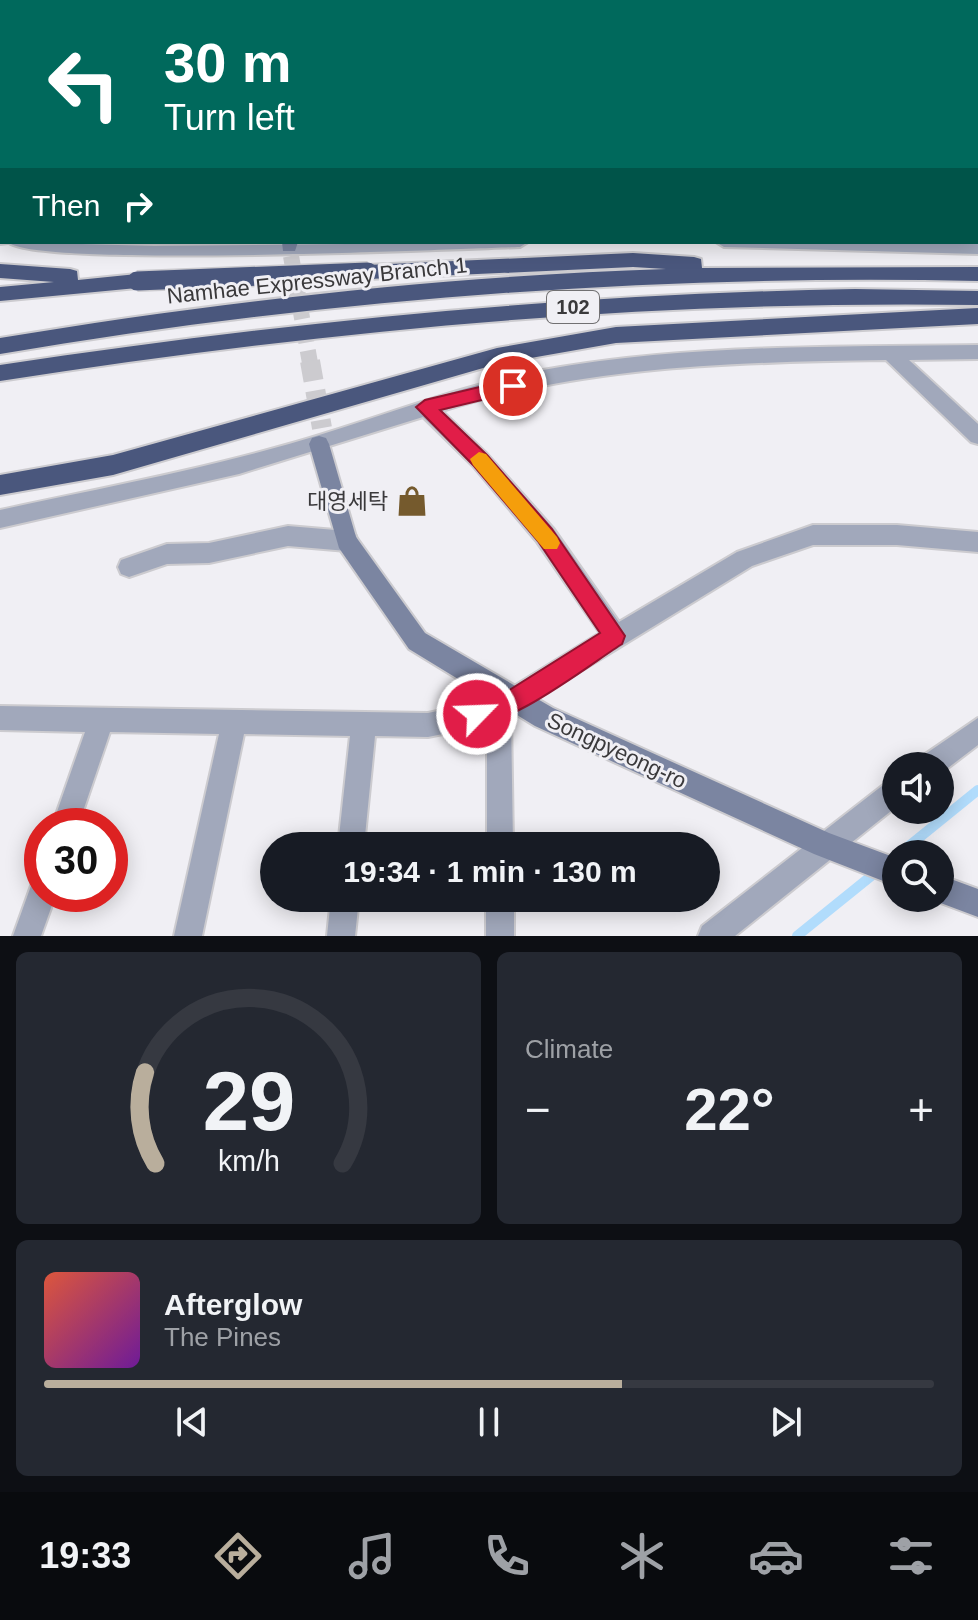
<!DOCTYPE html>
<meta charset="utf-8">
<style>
body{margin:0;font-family:Helvetica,"Noto Sans KR",sans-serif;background:#242831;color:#f1f3f6;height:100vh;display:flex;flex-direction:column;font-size:30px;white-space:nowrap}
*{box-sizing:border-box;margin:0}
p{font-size:26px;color:#9ea1a6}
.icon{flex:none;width:44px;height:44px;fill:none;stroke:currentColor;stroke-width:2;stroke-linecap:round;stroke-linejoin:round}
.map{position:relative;height:936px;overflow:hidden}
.panel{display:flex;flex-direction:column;gap:16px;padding:16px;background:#0d0f14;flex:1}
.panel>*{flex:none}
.top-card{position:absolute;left:0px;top:0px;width:978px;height:244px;box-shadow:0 4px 20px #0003;background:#00695c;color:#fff;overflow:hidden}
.fabs{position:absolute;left:882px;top:752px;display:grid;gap:16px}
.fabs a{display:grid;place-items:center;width:72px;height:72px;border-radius:50%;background:#171b24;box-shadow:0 4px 20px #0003;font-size:40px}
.speed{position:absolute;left:24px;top:808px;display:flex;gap:16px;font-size:40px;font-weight:700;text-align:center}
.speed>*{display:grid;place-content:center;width:104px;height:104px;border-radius:50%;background:#171b24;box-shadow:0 4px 20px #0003;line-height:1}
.speed .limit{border:12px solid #d22;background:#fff;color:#111}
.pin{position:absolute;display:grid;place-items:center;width:68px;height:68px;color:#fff;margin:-34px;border:4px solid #fff;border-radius:50%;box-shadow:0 2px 8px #0007}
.me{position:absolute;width:88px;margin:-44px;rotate:66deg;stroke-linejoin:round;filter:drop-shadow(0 0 6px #0008)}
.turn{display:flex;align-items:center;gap:28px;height:168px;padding:0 32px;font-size:36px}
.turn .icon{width:104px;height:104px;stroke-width:2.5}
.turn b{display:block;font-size:56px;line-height:68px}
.then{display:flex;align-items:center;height:76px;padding:0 32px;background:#0003;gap:16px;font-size:30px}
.big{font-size:60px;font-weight:700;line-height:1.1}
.panel .tile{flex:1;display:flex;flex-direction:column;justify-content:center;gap:12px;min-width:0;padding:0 28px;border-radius:12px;background:#242831}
.panel .dial{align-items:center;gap:0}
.dial svg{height:208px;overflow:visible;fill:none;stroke:#363941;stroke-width:7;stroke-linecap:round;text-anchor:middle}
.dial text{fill:#f1f3f6;stroke:none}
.song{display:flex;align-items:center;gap:24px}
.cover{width:96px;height:96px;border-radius:12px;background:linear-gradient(135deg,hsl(10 70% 55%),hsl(280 70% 35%))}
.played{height:8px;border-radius:4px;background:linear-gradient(90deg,#b9ae9c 65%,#363941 65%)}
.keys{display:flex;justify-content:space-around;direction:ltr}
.heat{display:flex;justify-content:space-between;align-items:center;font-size:44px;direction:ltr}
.panel .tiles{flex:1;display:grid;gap:16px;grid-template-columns:1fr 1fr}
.tile:last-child{grid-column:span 2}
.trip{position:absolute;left:260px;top:832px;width:460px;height:80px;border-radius:40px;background:#171b24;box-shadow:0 4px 20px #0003;font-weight:700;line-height:80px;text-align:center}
.menu{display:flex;height:128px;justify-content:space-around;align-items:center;background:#090b0e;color:#9ea1a6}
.menu .icon{width:56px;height:56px}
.menu .selected{color:#b9ae9c}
.menu b{font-size:36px;color:#f1f3f6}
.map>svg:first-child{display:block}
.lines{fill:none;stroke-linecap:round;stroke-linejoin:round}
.stream{stroke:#b1dcfc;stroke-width:10}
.minor-tunnel-far1{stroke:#cccbcf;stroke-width:16;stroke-dasharray:16 8;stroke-linecap:butt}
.minor-tunnel{stroke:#cccbcf;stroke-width:20;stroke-dasharray:20 10;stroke-linecap:butt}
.minor-casing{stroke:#cccbcf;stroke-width:4}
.secondary-casing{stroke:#cccbcf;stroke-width:4}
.primary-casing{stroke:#cccbcf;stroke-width:4}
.motorway-casing{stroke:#cccbcf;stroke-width:4}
.minor{fill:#a1a8bb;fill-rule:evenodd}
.secondary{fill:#7b85a1;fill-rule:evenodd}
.primary{fill:#616c8e;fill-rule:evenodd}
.motorway{fill:#4a577d;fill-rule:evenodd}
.motorway-bridge-casing{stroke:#cccbcf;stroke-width:22;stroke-linecap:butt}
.motorway-bridge{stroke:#4a577d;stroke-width:19}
.wall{fill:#d0b0d0}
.building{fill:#f2cdf2;stroke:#a990a9;stroke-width:2}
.route{fill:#e11d48;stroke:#92132f;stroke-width:2}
.slow{fill:#f59e0b}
.labels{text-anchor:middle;stroke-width:6;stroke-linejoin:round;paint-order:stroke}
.shield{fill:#f0eff4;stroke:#717072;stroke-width:2}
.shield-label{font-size:20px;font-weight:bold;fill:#3a393b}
.street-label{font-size:22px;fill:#3a393b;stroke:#f0eff4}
.poi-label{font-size:22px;fill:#3a393b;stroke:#f0eff4;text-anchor:end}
</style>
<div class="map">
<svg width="978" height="936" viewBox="0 0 978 936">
<rect width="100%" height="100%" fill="#f0eff4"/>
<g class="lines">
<!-- stream -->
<path class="stream" d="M 899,854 L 978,790
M 797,936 L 896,856"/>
<!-- minor-tunnel-far1 -->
<path class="minor-tunnel-far1" d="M 291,256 L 310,363"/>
<!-- minor-tunnel -->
<path class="minor-tunnel" d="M 310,361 L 322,428"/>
<defs>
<path id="minor" d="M 243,0 L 255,0 L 241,2 Z
M 473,0 L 497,0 L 499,2 L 475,2 Z
M 544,0 L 556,0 L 542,2 Z
M 804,0 L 816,0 L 816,2 L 804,2 Z
M 0,146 L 2,146 L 0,156 Z
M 0,234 L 2,242 L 8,243 L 0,244 Z
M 8,242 L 154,246 L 528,242 L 520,247 C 456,249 33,268 8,242 Z
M 716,242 L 978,244 L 978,254 L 724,247 Z
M 978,345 L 978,359 L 909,360 L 978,424 L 978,444 L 971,442 L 886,360 C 736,362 586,366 442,411 L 487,454 L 553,528 L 619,622 L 737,552 L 813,525 L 897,525 L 978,532 L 978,552 L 897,545 L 813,545 L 752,566 L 522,707 L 511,715 L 513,846 L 487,846 L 487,725 L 428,737 L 375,736 L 364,846 L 338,846 L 350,736 L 244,734 L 202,936 L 174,936 L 219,734 L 110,732 L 78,826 L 52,826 L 85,732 L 0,730 L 0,706 L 428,713 L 493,699 L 600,633 L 537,542 L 473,466 L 423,417 L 239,474 L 0,528 L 0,510 C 97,489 194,471 289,444 C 375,420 455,386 543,370 C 686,344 834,347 978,345 Z
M 288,526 L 347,531 L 355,534 L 358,541 L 355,548 L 347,551 L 288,546 L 209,563 L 167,564 L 129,577 L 121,574 L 118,567 L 121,560 L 167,544 L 209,543 Z
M 978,718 L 978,745 L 940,774 L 940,766 L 917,766 L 921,757 Z
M 896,778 L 896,807 L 735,936 L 698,936 L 702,926 L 887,782 Z
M 42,879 L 42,894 L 56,894 L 41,936 L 13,936 L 32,883 Z
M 331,898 L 359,898 L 355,936 L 327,936 Z
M 486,898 L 514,898 L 514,936 L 486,936 Z"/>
<path id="secondary" d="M 282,242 L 298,242 L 295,251 L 283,251 Z
M 319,436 L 326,438 L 329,444 L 356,537 L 425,633 L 553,708 L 829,833 L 896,858 L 896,886 L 814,854 L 535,726 L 409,649 L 339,548 L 309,444 L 312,438 Z
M 940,875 L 978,889 L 978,917 L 930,899 L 940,898 Z"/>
<path id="primary" d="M 0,10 L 2,10 L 2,16 L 0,16 Z
M 976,141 L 978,141 L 978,150 L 976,150 Z"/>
<path id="motorway" d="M 633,253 L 694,257 L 701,259 L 702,268 L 978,267 L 978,281 C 651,274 323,299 0,354 L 0,338 C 215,302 448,276 666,269 L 633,267 L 368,279 L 358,272 L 368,265 Z
M 0,264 L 70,269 L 77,271 L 78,280 L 137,274 L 147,281 L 137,288 L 0,301 L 0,287 L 54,282 L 0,278 Z
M 855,289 L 978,291 L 978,305 C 645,300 328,330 0,381 L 0,365 C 284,322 568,294 855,289 Z
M 978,308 L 978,324 L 616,343 L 497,364 L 113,475 L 0,495 L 0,475 L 113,455 L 497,348 L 616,327 Z"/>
</defs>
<!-- minor casing -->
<use href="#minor" class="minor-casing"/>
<!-- secondary casing -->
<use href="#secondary" class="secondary-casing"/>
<!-- primary casing -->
<use href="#primary" class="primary-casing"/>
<!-- motorway casing -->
<use href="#motorway" class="motorway-casing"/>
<!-- minor -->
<use href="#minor" class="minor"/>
<!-- secondary -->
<use href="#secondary" class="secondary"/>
<!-- primary -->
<use href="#primary" class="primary"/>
<!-- motorway -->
<use href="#motorway" class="motorway"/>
<defs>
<path id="motorway-bridge" d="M 137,281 L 368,272"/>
</defs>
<!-- motorway-bridge casing -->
<use href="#motorway-bridge" class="motorway-bridge-casing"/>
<!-- motorway-bridge -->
<use href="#motorway-bridge" class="motorway-bridge"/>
</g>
<!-- wall -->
<path class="wall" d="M 825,0 L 976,0 L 978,6 L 978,119 L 976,118 L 976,2 L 825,2 Z"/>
<!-- building -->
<path class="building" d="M 838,0 L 976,0 L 978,6 L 978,77 L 976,77 L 976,2 L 839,2 Z"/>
<!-- route -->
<path class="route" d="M 513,379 L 521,386 L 519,391 L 440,410 L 487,455 L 552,529 L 625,636 L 622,644 C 593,662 500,735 469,722 L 466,714 L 469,707 L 495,699 L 600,633 L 538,541 L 474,466 L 416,407 L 425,400 Z"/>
<!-- slow -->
<path class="slow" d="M 479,452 L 486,454 L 557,537 L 560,543 L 557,549 L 544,549 L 473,465 L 470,459 Z"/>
<!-- icons -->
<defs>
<symbol id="shop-bare" viewBox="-9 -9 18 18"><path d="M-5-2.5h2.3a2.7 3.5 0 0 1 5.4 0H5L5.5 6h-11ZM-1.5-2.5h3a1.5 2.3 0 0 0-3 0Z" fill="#755a2d" stroke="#f0eff4" stroke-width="2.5" paint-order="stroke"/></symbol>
</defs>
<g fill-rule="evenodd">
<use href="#shop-bare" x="390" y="479" width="44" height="44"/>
</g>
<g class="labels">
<!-- shield labels -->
<rect class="shield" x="547" y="291" width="52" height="32" rx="6"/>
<g class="shield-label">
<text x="573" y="314">102</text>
</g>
<!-- street labels -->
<g class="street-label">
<text transform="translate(317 280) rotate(-6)" y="8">Namhae Expressway Branch 1</text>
<text transform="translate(617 750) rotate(25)" y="8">Songpyeong-ro</text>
</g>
<!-- poi labels -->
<g class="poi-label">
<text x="388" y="509">대영세탁</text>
</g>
</g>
</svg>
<div class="fabs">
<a><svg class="icon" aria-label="sound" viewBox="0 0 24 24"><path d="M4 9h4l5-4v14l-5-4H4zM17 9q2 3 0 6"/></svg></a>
<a><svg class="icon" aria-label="search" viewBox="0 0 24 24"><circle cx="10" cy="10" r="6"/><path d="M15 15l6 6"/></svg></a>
</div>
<div class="speed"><div class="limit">30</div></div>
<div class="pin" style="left:513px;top:386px;background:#d93025"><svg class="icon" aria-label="arrive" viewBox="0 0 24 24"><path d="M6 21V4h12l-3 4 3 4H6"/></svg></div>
<svg class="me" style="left:477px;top:714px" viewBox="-20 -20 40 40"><circle r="17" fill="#e11d48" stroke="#fff" stroke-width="3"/><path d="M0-11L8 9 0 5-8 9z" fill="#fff"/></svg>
<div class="trip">19:34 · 1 min · 130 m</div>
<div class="top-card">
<div class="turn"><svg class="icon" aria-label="left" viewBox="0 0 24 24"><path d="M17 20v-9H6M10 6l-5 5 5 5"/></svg><div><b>30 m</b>Turn left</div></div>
<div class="then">Then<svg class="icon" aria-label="right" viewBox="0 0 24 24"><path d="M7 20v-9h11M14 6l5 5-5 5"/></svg></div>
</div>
</div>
<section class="panel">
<div class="tiles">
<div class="tile dial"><svg viewBox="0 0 100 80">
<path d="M14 69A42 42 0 1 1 86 69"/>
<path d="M14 69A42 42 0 0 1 10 34" stroke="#b9ae9c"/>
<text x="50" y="56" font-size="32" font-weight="700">29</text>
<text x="50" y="72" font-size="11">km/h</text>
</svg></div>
<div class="tile"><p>Climate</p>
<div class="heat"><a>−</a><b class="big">22°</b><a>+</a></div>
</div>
<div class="tile">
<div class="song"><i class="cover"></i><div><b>Afterglow</b><p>The Pines</p></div></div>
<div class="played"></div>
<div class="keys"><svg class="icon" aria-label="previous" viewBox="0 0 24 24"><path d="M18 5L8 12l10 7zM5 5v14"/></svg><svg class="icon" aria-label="pause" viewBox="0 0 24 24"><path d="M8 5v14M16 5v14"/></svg><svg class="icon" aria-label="next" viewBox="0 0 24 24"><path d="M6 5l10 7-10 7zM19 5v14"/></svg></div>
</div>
</div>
</section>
<nav class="menu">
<b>19:33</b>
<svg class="icon selected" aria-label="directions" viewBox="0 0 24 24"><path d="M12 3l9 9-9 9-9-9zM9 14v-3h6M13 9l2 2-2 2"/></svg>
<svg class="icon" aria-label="music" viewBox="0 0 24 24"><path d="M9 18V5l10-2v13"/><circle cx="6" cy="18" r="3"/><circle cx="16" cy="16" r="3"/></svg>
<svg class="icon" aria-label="phone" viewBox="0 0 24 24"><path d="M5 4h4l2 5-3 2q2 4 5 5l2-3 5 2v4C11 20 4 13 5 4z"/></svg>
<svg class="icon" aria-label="climate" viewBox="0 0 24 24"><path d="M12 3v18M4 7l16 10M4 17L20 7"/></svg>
<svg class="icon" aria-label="car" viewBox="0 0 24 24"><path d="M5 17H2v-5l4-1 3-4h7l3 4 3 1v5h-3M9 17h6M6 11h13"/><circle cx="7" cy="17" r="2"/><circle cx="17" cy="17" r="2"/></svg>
<svg class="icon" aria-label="filters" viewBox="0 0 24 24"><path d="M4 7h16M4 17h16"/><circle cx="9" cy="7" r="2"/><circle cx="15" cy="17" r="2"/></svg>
</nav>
